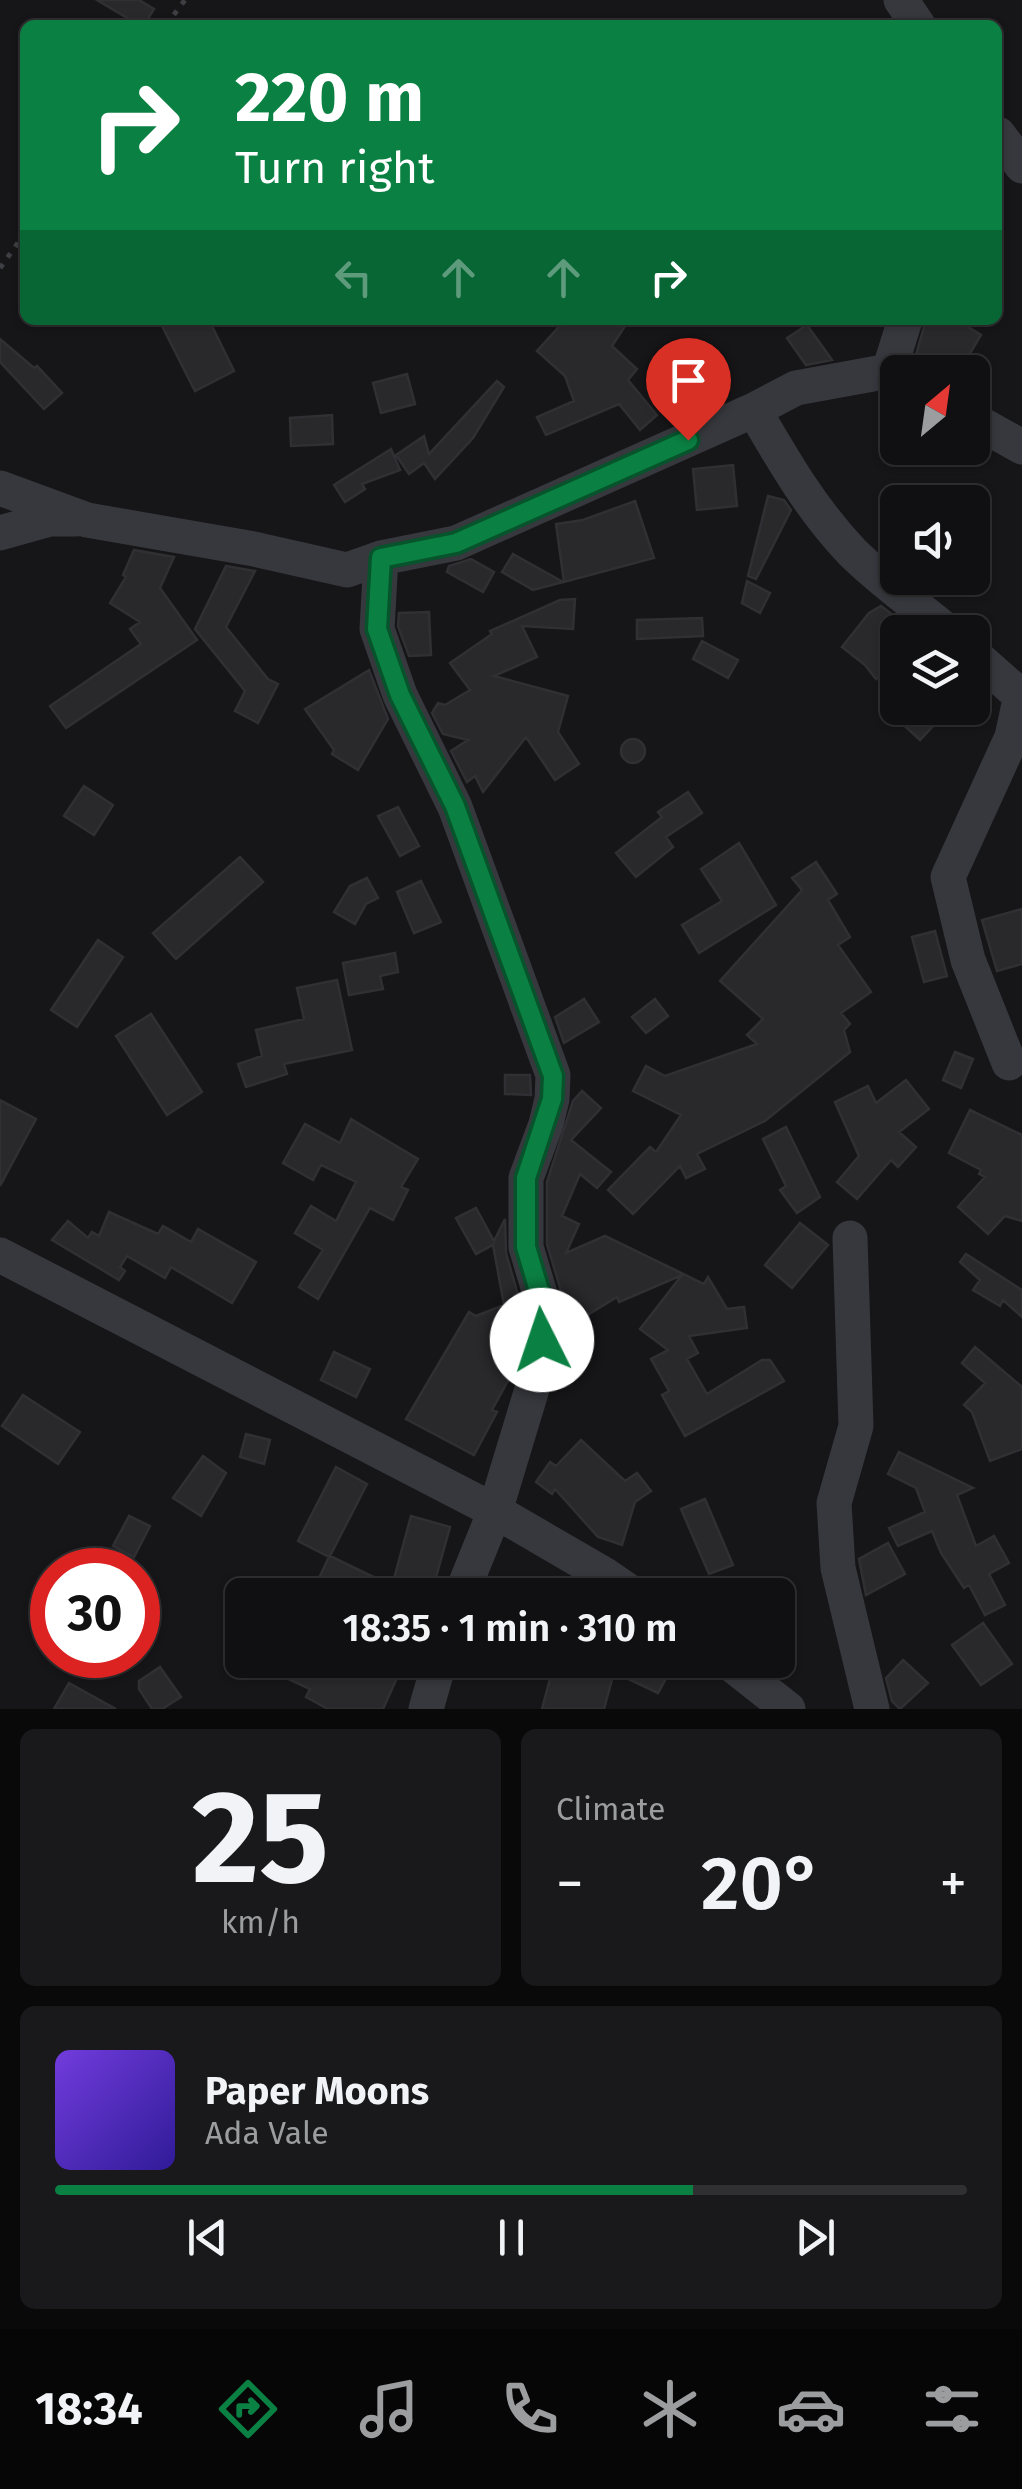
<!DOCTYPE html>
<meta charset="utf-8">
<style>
body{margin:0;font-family:"Fira Sans",sans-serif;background:#19191b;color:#f1f3f6;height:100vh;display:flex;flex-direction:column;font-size:38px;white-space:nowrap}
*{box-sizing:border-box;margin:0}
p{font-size:32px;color:#9c9d9f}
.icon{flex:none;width:55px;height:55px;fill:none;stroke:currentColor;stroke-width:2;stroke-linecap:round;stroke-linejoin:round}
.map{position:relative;height:1709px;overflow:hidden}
.side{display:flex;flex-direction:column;gap:20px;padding:20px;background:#09090a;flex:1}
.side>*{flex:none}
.banner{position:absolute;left:20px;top:20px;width:982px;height:305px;border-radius:15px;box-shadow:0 2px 8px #0004,0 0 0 2px #303032;background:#0b8043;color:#fff;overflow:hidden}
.needle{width:65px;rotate:29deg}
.buttons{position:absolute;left:880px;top:355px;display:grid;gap:20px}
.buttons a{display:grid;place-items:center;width:110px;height:110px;border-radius:15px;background:#101012;box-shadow:0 2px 8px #0004,0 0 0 2px #303032;font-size:50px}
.speed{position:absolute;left:30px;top:1548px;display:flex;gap:20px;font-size:50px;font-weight:700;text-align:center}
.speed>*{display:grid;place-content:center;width:130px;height:130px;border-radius:50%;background:#101012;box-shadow:0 2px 8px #0004,0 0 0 2px #303032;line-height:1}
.speed .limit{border:15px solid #d22;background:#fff;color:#111}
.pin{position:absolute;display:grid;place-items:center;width:85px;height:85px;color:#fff;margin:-102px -42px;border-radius:50% 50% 50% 0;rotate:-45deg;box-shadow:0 0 10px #0007}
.pin .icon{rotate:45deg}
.me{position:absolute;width:110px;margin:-55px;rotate:356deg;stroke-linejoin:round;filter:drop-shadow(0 0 8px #0008)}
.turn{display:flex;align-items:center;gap:35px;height:210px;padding:0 50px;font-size:45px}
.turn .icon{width:130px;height:130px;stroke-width:2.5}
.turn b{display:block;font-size:70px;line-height:85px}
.lanes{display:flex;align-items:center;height:95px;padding:0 50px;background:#0003;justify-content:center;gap:50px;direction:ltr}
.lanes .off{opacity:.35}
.big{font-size:75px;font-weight:600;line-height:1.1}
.side .widget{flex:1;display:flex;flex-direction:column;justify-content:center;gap:15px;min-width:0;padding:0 35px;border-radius:15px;background:#19191b}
.side .dial{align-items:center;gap:0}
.dial b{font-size:130px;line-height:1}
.song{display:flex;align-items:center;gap:30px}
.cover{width:120px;height:120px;border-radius:15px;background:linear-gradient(135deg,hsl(260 70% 55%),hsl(250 70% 35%))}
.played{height:10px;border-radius:5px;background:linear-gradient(90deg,#0b8043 70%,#303032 70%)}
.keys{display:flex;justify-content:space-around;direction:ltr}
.heat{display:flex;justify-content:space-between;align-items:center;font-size:55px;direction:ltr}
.side .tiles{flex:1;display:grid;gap:20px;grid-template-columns:1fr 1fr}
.widget:last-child{grid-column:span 2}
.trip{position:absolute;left:225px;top:1578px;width:570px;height:100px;border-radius:15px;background:#101012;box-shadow:0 2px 8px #0004,0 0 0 2px #303032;font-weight:600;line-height:100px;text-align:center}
.menu{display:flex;height:160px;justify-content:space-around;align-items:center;background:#060607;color:#9c9d9f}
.menu .icon{width:70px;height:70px}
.menu .current{color:#0b8043}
.menu b{font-size:45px;color:#f1f3f6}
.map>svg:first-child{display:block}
.building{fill:#29292c;stroke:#303034;stroke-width:2.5}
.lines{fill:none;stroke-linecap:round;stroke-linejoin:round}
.path{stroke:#3d3f44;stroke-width:5;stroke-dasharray:5 8;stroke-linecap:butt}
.minor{stroke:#37383d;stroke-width:35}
.route-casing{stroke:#07532c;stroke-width:25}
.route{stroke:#0b8043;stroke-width:18}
</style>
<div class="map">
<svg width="1022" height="1709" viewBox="0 0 1022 1709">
<rect width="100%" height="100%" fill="#161618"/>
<!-- building -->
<path class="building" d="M 97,0 L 139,0 L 154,9 L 144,25 L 139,25 Z
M 159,320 L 209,320 L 234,371 L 195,391 Z
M 565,320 L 629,320 L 612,346 L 637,369 L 628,380 L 657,415 L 640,430 L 619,404 L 546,435 L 537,417 L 574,401 L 565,376 L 537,351 Z
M 926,320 L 957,320 L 981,335 L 959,372 L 919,372 L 914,362 Z
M 807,325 L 832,360 L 806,365 L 787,338 Z
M 0,339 L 34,368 L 37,366 L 62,393 L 44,409 L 0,362 Z
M 407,374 L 415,404 L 381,413 L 373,383 Z
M 497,381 L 504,387 L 473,438 L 435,479 L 424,463 L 409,474 L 396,455 L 424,436 L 429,454 Z
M 332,415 L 333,444 L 291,446 L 290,418 Z
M 391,449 L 400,470 L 362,484 L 365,489 L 345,502 L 334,485 Z
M 733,465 L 737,506 L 697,510 L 693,469 Z
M 768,496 L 784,500 L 791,510 L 756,579 L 748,576 Z
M 635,501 L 654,558 L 564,582 L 556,524 L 583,520 Z
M 134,550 L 174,557 L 160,588 L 197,640 L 66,728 L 50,706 L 141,644 L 130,629 L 140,622 L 110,603 L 126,577 L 123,575 Z
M 513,554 L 563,582 L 533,590 L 502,572 Z
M 471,559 L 494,572 L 483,592 L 447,572 L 449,566 Z
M 226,566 L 255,571 L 226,627 L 268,679 L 278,684 L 258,723 L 235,711 L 245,691 L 195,629 Z
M 747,581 L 770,593 L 760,613 L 742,603 Z
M 575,599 L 573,629 L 522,626 L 537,657 L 494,676 L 568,696 L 558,732 L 579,764 L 555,780 L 526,737 L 483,792 L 475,776 L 467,782 L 451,751 L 468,740 L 443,734 L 432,713 L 438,703 L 445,705 L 470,690 L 450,663 L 492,634 L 490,631 L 560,600 Z
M 881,606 L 915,632 L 898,632 L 898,664 L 876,679 L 865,665 L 842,647 L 869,613 Z
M 429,612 L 431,655 L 409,656 L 398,626 L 399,613 Z
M 702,618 L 703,636 L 637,639 L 637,620 Z
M 702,641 L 738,660 L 728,678 L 693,659 Z
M 369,670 L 388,719 L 358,770 L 332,754 L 334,750 L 305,709 Z
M 885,708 L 950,708 L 920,740 Z
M621 751a12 12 0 1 1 24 0a12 12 0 1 1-24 0Z
M 84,786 L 113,805 L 94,835 L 64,816 Z
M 688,792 L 702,813 L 666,837 L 673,847 L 636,877 L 616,853 L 662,817 L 658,812 Z
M 398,807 L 419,846 L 400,856 L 378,816 Z
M 739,843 L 776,905 L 699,953 L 682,925 L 722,901 L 701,869 Z
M 240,857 L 263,882 L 176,959 L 153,933 Z
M 816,862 L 837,894 L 828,900 L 850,937 L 838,945 L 871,992 L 841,1013 L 850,1024 L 844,1030 L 850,1052 L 765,1121 L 697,1154 L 705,1169 L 686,1178 L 680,1166 L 633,1214 L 608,1190 L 650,1147 L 656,1152 L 681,1115 L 633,1091 L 646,1066 L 665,1076 L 757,1044 L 747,1035 L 763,1019 L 720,981 L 802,890 L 792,878 Z
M 367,878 L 378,898 L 366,904 L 355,924 L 334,912 L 350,886 Z
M 421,881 L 441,922 L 414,933 L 397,892 Z
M 1022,909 L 1022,964 L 997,971 L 982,920 Z
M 935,931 L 947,976 L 924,982 L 912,937 Z
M 98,940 L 123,957 L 77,1027 L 51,1010 Z
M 395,953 L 398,972 L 380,976 L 383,989 L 349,995 L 343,963 Z
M 337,980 L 352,1050 L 284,1064 L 287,1074 L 246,1087 L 238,1064 L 262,1056 L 256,1030 L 304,1019 L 297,988 Z
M 584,999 L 599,1022 L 564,1043 L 555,1017 Z
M 655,999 L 668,1016 L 646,1033 L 632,1017 Z
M 151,1014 L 202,1092 L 167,1115 L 116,1036 Z
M 955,1052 L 973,1059 L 961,1088 L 943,1080 Z
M 505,1075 L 530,1075 L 531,1095 L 505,1094 Z
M 906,1080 L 929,1109 L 899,1132 L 916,1147 L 898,1167 L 891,1160 L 857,1199 L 837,1182 L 859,1156 L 835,1102 L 868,1086 L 876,1103 Z
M 582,1091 L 601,1108 L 571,1140 L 611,1172 L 597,1188 L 580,1174 L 562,1216 L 579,1224 L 566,1253 L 605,1236 L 704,1284 L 708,1277 L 727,1309 L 744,1307 L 747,1328 L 689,1336 L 698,1353 L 687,1359 L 707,1394 L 762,1360 L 770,1360 L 784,1381 L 685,1436 L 662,1395 L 669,1391 L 651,1359 L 668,1350 L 640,1329 L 682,1275 L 619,1302 L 617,1297 L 581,1319 L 583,1324 L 565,1332 L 566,1308 L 547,1244 L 547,1182 L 573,1101 Z
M 0,1100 L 36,1119 L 0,1186 Z
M 970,1110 L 1022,1135 L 1022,1221 L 1005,1216 L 988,1234 L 958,1207 L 985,1177 L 979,1174 L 981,1170 L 949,1153 Z
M 351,1119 L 418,1159 L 401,1187 L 408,1190 L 393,1220 L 370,1208 L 318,1299 L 299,1287 L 323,1250 L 295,1233 L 311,1206 L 336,1221 L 356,1182 L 321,1165 L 313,1180 L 283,1163 L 305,1124 L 340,1143 Z
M 786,1127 L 820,1197 L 797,1213 L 780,1190 L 786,1186 L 763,1139 Z
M 476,1208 L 494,1241 L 505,1219 L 506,1253 L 524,1316 L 517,1364 L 492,1410 L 497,1412 L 474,1455 L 406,1419 L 469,1312 L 476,1316 L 504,1305 L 493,1245 L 476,1254 L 456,1218 Z
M 109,1212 L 158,1234 L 163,1226 L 191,1242 L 198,1229 L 256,1262 L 232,1303 L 171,1267 L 165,1278 L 127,1256 L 120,1267 L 125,1271 L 119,1280 L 52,1240 L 68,1221 L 88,1238 L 92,1232 L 99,1236 Z
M 800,1223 L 828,1245 L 792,1288 L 765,1265 Z
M 966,1254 L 1022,1290 L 1022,1317 L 1003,1300 L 1000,1306 L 973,1290 L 980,1280 L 960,1262 Z
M 975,1347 L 1022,1387 L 1022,1449 L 990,1461 L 972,1412 L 964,1405 L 985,1383 L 962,1363 Z
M 334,1352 L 370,1369 L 356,1397 L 321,1380 Z
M 23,1395 L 80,1432 L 58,1464 L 2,1426 Z
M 246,1434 L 270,1440 L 264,1464 L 240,1457 Z
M 581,1440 L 625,1481 L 637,1473 L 651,1491 L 635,1502 L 622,1545 L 598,1537 L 555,1489 L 552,1494 L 536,1482 L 550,1462 L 556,1466 Z
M 899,1452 L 973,1488 L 957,1495 L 976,1546 L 994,1536 L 1009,1563 L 989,1574 L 1005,1605 L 985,1615 L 969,1585 L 964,1588 L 941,1553 L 932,1531 L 898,1546 L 889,1528 L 925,1512 L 916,1488 L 888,1474 Z
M 203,1456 L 226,1473 L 201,1516 L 173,1498 Z
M 336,1467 L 367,1484 L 330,1556 L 392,1586 L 411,1516 L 450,1527 L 431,1595 L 311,1595 L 329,1557 L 298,1541 Z
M 705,1499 L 733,1565 L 709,1574 L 681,1509 Z
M 129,1516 L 150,1526 L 134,1557 L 113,1546 Z
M 888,1543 L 905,1574 L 866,1595 L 859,1559 Z
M 983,1623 L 1012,1664 L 981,1685 L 952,1645 Z
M 248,1660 L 405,1660 L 383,1709 L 328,1709 L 306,1697 L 310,1689 Z
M 555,1660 L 647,1660 L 670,1671 L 658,1693 L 614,1672 L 604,1709 L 542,1709 Z
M 903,1660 L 928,1683 L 900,1709 L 892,1701 L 886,1678 Z
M 160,1667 L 181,1697 L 162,1709 L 152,1709 L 139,1689 L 139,1681 Z
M 69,1683 L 116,1709 L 54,1709 Z"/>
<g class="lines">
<!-- path -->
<path class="path" d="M 166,25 L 185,0
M 0,268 L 25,233"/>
<!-- minor -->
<path class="minor" d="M 901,0 L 918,25
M 998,134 L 1022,166
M 889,371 L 905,320
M 754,410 C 783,460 811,509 852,552 C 881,581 917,606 948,632
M 972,419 L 1022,447
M 0,488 L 87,520 L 254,549 L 347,570 L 381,558 L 456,543 L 754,410 L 796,388 L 889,371 L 898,375
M 0,533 L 50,519 L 76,519
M 381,558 L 377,629 L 400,695 L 455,807 L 553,1075 L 552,1099 L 546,1124 L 526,1178 L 526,1247 L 546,1314 L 539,1366 L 495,1511 L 461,1595
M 972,653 L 1022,697
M 1009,1063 L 968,960 L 948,877 L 1012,737 L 1021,695
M 850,1238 L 856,1426 L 834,1503 L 838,1568 L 872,1709
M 0,1255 L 495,1511 L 605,1575 L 634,1595
M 726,1660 L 788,1709
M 426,1709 L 440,1660"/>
</g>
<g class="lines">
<defs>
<path id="route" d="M 542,1340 L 546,1314 L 526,1247 L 526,1178 L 552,1099 L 553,1076 L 455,806 L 400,695 L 377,629 L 381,558 L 456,543 L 688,440"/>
</defs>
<!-- route casing -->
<use href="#route" class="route-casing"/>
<!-- route -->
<use href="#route" class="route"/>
</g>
</svg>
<div class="buttons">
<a><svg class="needle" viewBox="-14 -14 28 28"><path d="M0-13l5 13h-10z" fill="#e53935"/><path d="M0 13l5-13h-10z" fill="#9c9d9f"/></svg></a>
<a><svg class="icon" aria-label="sound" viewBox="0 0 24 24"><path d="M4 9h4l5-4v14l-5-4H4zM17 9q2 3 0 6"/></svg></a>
<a><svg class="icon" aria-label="layers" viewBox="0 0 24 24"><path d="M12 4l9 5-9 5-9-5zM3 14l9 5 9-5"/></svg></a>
</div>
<div class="speed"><div class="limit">30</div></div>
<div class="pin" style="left:688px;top:440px;background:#d93025"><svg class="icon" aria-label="arrive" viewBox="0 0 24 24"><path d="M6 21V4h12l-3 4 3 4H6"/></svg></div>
<svg class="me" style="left:542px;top:1340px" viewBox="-20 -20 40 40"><circle r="19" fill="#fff"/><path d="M0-13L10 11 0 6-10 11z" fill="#0b8043"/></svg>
<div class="trip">18:35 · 1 min · 310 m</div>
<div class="banner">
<div class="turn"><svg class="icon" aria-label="right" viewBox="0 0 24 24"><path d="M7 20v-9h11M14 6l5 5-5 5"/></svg><div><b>220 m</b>Turn right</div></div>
<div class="lanes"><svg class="icon off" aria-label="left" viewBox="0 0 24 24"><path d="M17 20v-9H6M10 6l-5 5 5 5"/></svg><svg class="icon off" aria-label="ahead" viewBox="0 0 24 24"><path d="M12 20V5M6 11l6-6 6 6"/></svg><svg class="icon off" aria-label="ahead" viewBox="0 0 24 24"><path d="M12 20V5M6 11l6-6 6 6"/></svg><svg class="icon" aria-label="right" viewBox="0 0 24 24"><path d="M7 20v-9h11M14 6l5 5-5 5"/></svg></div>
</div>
</div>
<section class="side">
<div class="tiles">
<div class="widget dial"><b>25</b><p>km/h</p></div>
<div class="widget"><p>Climate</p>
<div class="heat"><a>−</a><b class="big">20°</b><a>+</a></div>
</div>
<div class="widget">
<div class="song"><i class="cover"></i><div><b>Paper Moons</b><p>Ada Vale</p></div></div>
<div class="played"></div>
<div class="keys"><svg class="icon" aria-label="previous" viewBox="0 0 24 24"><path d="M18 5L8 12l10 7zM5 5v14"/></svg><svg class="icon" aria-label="pause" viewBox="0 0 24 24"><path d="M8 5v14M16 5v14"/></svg><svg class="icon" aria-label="next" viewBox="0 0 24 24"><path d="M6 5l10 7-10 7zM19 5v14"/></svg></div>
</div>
</div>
</section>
<nav class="menu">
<b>18:34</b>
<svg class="icon current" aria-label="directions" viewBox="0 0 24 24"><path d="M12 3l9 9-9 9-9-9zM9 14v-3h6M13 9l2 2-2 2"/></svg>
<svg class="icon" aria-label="music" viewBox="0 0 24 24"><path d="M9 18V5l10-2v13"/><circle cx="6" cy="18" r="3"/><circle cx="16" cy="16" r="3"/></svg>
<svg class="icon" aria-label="phone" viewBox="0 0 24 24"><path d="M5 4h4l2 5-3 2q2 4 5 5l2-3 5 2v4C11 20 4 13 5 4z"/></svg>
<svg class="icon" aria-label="climate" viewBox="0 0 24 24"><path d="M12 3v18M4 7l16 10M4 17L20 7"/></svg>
<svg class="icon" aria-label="car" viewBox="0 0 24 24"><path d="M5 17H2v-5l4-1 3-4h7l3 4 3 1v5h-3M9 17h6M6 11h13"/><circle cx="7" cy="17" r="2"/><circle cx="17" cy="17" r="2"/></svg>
<svg class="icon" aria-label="filters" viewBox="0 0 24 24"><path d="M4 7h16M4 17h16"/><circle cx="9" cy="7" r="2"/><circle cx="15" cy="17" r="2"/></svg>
</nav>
